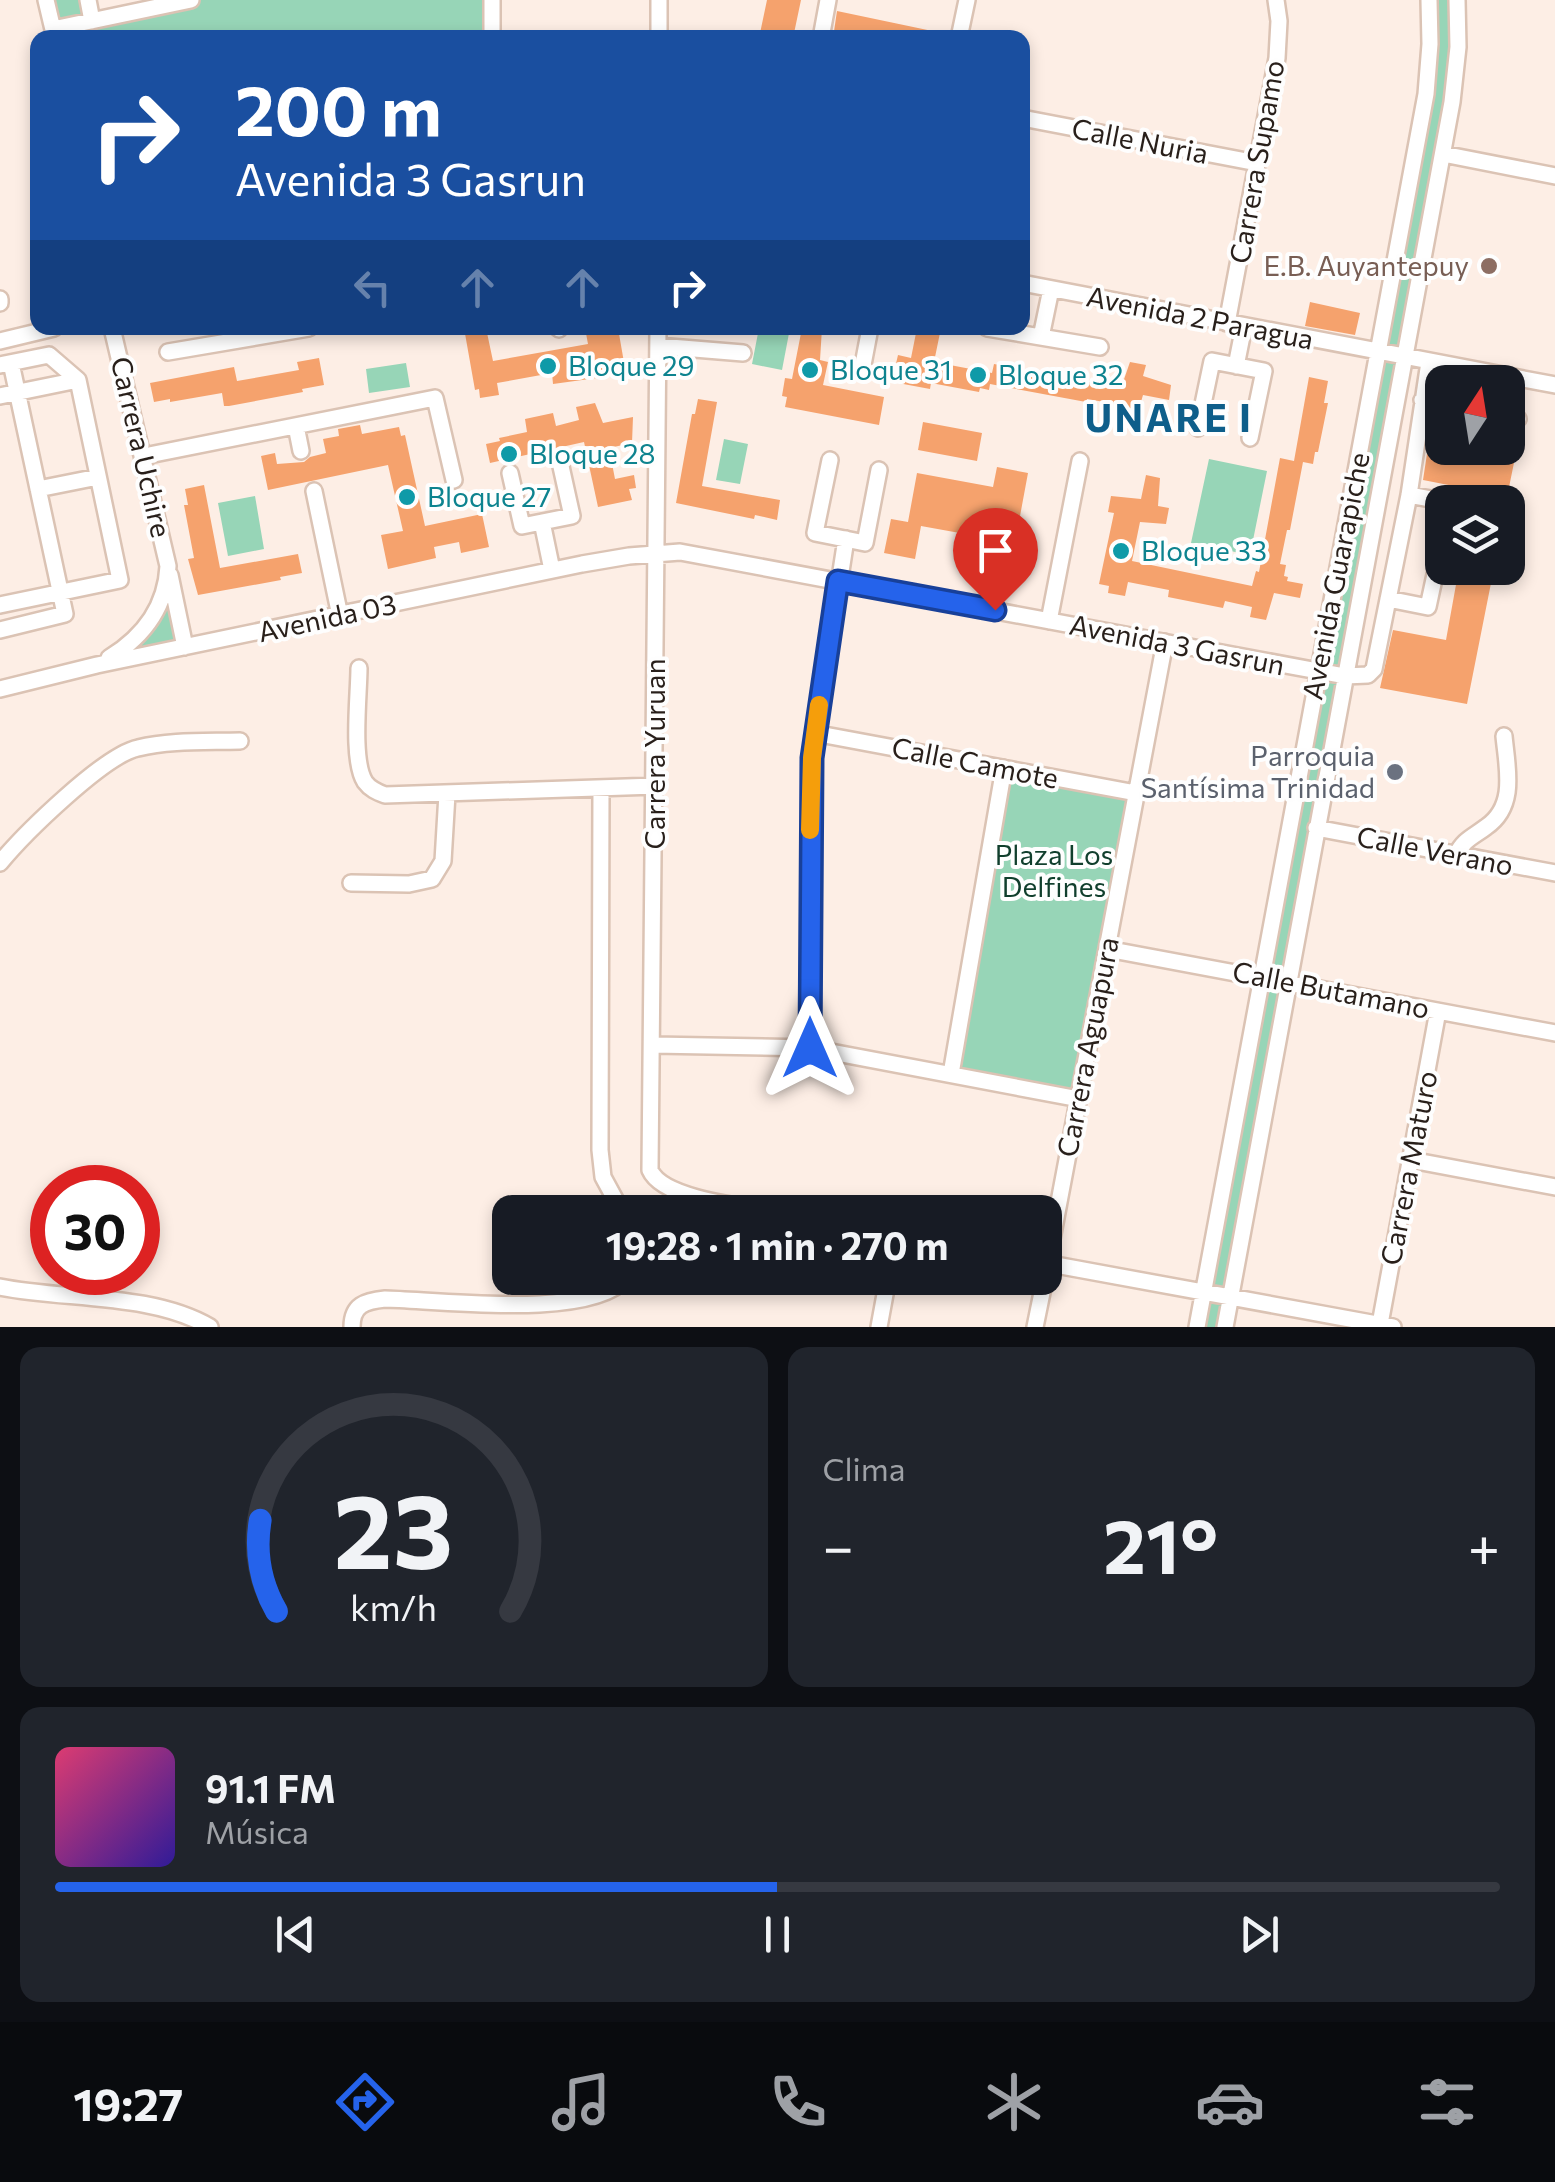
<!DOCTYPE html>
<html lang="es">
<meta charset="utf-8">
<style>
body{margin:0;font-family:Commissioner,sans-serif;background:#20242c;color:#f1f3f6;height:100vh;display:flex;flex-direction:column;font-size:38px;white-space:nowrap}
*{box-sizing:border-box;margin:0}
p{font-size:32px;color:#9ea1a6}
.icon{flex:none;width:55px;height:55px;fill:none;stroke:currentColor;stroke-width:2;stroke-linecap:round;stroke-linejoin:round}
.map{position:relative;height:1327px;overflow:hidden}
.panel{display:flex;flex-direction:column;gap:20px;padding:20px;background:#0d0f14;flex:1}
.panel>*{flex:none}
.hud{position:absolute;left:30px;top:30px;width:1000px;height:305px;border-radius:20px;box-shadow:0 5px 15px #0003;background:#1a4fa0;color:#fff;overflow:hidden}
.needle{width:65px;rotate:12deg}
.controls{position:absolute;left:1425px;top:365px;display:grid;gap:20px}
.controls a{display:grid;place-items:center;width:100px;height:100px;border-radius:20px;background:#171b24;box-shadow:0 5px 15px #0003;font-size:50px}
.speed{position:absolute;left:30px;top:1165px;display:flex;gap:20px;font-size:50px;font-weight:700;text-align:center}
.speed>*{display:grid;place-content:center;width:130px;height:130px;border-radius:50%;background:#171b24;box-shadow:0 5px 15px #0003;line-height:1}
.speed .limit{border:15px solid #d22;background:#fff;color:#111}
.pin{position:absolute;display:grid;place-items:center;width:85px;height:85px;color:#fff;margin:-102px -42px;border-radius:50% 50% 50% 0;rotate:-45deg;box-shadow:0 0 10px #0007}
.pin .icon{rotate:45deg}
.me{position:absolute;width:110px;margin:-55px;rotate:0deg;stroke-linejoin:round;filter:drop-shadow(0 0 8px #0008)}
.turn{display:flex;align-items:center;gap:35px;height:210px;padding:0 40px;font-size:45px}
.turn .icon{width:130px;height:130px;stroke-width:2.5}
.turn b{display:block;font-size:70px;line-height:85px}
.lanes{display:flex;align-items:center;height:95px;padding:0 40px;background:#0003;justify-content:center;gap:50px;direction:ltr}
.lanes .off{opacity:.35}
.big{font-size:75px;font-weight:700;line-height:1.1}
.panel .widget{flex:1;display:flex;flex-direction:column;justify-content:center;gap:15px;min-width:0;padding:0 35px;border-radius:20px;background:#20242c}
.panel .dial{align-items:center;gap:0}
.dial svg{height:260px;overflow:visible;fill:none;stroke:#363941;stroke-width:7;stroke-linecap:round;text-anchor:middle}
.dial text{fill:#f1f3f6;stroke:none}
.song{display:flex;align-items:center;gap:30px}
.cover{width:120px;height:120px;border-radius:15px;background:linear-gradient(135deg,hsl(340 70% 55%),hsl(250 70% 35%))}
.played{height:10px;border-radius:5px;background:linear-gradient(90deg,#2563eb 50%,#363941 50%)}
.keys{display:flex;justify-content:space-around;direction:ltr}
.heat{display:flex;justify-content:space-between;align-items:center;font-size:55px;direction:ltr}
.panel .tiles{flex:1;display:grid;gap:20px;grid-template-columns:1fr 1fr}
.widget:last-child{grid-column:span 2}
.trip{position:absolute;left:492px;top:1195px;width:570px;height:100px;border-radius:20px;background:#171b24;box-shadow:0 5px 15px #0003;font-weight:700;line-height:100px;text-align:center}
.tabs{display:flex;height:160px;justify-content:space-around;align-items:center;background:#090b0e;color:#9ea1a6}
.tabs .icon{width:70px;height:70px}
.tabs .selected{color:#2563eb}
.tabs b{font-size:45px;color:#f1f3f6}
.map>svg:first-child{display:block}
.green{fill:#97d5b7}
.building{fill:#f5a26d}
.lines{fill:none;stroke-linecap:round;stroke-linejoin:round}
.minor-casing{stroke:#dbc3b4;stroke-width:20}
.minor{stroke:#fff;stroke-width:15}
.route-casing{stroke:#184099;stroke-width:25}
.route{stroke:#2563eb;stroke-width:18}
.slow{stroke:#f59e0b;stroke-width:18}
.education-dot{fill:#8d6e63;stroke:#fefefe;stroke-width:4}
.culture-dot{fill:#0f9aa8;stroke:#fefefe;stroke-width:4}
.worship-dot{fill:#6b7280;stroke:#fefefe;stroke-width:4}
.labels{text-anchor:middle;stroke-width:8;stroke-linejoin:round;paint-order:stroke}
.street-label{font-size:28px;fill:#281f1a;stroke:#fefefe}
.education-label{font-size:28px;fill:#785e54;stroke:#fefefe;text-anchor:end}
.culture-label{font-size:28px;fill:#0d838f;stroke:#fefefe;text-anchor:start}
.worship-label{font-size:28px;fill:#5b616d;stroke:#fefefe;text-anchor:end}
.park-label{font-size:28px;fill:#113f2d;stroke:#fefefe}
.district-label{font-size:38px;font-weight:bold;letter-spacing:2.5px;fill:#0e5e8a;stroke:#fefefe}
</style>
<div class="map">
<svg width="1555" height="1327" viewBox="0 0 1555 1327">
<rect width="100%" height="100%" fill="#fdeee5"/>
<!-- green -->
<path class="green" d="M 46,0 L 88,0 L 92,20 L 191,0 L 492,0 L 492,37 L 55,37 Z
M 1429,0 L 1457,0 L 1458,47 L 1225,1327 L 1197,1327 L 1426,94 Z
M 759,328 L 790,328 L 782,370 L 752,364 Z
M 406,363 L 410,387 L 369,393 L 366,369 Z
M 724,439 L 748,444 L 740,484 L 716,480 Z
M 1209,459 L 1267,471 L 1250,555 L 1191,543 Z
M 255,496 L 264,549 L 228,556 L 218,503 Z
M 167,583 L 185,647 L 97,665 L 125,648 Z
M 1004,768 L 1136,793 L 1079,1099 L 951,1074 Z"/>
<!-- building -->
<path class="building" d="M 767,0 L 801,0 L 793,38 L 759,38 Z
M 837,11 L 937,32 L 936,38 L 833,38 Z
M 1310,302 L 1360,313 L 1355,335 L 1305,326 Z
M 464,328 L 486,328 L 493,361 L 588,344 L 585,328 L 618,328 L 626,374 L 553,384 L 552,373 L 497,383 L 499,395 L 480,398 L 479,389 L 475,390 Z
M 802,328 L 822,328 L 820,360 L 828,362 L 823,385 L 884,397 L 879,425 L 785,407 L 787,397 L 782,396 L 785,378 L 792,379 Z
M 917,328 L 941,328 L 934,362 L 992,373 L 994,364 L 1121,388 L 1130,362 L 1146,365 L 1143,376 L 1171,385 L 1169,400 L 1143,395 L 1135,422 L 1119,419 L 1121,409 L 1109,407 L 1110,403 L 1087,399 L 1086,402 L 990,384 L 989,390 L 980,388 L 979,392 L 931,383 L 930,389 L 898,383 L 901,373 L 894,372 L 898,355 L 911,358 Z
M 319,358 L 324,385 L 302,389 L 303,392 L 229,406 L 224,406 L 222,393 L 170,402 L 170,399 L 154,402 L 150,383 L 234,367 L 237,381 L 299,370 L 297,362 Z
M 1309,377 L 1328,381 L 1324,403 L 1328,403 L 1318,452 L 1315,452 L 1313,464 L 1303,462 L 1290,530 L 1287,530 L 1280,564 L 1286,565 L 1284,576 L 1288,577 L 1287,581 L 1303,584 L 1300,598 L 1274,593 L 1266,620 L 1250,617 L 1252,607 L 1225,601 L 1223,608 L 1168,597 L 1169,590 L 1128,582 L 1125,596 L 1108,593 L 1109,586 L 1099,584 L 1114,513 L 1108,512 L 1111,496 L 1141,499 L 1146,475 L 1160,478 L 1158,506 L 1169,508 L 1166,524 L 1140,522 L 1132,561 L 1252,586 L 1256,571 L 1259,572 L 1280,458 L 1294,461 Z
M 698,399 L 717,402 L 702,486 L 780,500 L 777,520 L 755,515 L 754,519 L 676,503 L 692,414 L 695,414 Z
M 595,403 L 603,423 L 633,417 L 632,443 L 609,448 L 615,479 L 634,475 L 636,488 L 629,489 L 632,500 L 598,507 L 584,442 L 490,463 L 486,444 L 500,441 L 499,438 L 527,432 L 525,419 L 553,413 L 556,426 L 579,420 L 576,407 Z
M 1432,421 L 1442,423 L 1442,448 L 1517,448 L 1506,502 L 1472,502 L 1474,490 L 1423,480 Z
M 923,422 L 982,433 L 977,461 L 918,450 Z
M 360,425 L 362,434 L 399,427 L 401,436 L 405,435 L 425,526 L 482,514 L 489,547 L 461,553 L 459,542 L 434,547 L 436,558 L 388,569 L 381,535 L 403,531 L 388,465 L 268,490 L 261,456 L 275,453 L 277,464 L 304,462 L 310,457 L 326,453 L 323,439 L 339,436 L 338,429 Z
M 997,467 L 1028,473 L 1015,543 L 921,526 L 915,559 L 884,553 L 891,519 L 908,522 L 917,473 L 993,487 Z
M 204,485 L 220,568 L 298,554 L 302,573 L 280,577 L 281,580 L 198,595 L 188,559 L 194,558 L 184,505 L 188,505 L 185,489 Z
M 1459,568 L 1494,568 L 1467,704 L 1380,688 L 1393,630 L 1446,640 Z"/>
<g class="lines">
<defs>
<path id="minor" d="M 46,0 L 55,38
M 88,0 L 92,21
M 492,0 L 492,38
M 659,0 L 659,38
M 53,29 L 191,0
M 821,38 L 828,0
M 959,38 L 967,0
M 1022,118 L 1257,163
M 1443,154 L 1555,176
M 1022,283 L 1555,385
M 0,299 L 0,303
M 1227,323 L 1277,58 L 1279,21 L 1276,0
M 558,328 L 559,329
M 658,328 L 650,1170 C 663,1200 747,1207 778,1212
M 987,328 L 1100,347
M 1041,337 L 1051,289
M 0,341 L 54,328
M 658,346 L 743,353
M 168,352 L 309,328
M 0,365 L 49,355 L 78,380 L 120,580 L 0,605
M 1236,366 L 1244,326
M 862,370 L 870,328
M 0,396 L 78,380
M 1422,400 L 1442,404
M 1508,417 L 1518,419
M 296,426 L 301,451
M 1198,428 L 1212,361 L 1264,371 L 1250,438
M 144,456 L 435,398 L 454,480
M 830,460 L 815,533 L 865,543 L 879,470
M 510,473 L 522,526 L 572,516 L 560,462
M 38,489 L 98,477
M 314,491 L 340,616
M 1409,495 L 1447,502
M 542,522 L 552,570
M 170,575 L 185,647
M 1388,599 L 1428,607 L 1442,542
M 1049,621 L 1080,461
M 0,630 L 65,614 L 11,363
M 109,658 C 143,637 166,607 168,566 L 112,328
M 359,668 C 359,695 351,760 365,782 C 370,789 377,792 385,795 L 655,786
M 0,689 L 97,665 L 582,564 L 629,556 L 680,552 L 1345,676 L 1368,675 L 1374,669 L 1409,495 L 1429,362
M 814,733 L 1136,793
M 601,788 L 600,1150 L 603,1177 L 622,1212
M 1316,828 L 1555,873
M 1456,855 C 1464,839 1473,837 1486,827 C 1517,806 1507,768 1504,736
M 0,863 C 23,835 104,755 138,748 C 170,740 206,742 240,741
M 351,883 L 409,884 L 432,879 L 443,861 L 447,794
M 1107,949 L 1555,1033
M 653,1045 L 810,1048 L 1079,1099
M 810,1048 L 812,758 L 846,539
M 951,1074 L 1004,768
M 1411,1160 L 1555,1187
M 1045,1263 L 1393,1327
M 1045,1276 L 1165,642
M 0,1287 C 65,1300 152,1293 210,1327
M 1380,1324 L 1438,1011
M 352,1327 C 352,1305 365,1301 385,1299 C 437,1300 592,1320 626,1278
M 879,1327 L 888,1278
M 1035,1327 L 1045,1278
M 1197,1327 L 1426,94 L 1430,44 L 1429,0
M 1225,1327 L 1452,102 L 1458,47 L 1457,0"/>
</defs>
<!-- minor casing -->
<use href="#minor" class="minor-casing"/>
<!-- minor -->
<use href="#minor" class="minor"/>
</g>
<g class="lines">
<defs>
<path id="route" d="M 810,1048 L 812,758 L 838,581 L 995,610"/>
</defs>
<!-- route casing -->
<use href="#route" class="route-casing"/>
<!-- route -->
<use href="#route" class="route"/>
<!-- slow -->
<path class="slow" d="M 810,830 L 812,758 L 819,705"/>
</g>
<!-- markers -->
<circle class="education-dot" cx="1489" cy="266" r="10"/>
<g class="culture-dot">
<circle cx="548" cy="366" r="10"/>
<circle cx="810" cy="370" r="10"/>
<circle cx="978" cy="375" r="10"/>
<circle cx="509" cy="454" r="10"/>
<circle cx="407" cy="497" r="10"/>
<circle cx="1121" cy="551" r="10"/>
</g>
<circle class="worship-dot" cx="1395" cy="772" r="10"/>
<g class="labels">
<!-- street labels -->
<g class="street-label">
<text transform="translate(1140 141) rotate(11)" y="10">Calle Nuria</text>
<text transform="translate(1257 162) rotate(-80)" y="10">Carrera Supamo</text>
<text transform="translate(1200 318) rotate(11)" y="10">Avenida 2 Paragua</text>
<text transform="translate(141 447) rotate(77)" y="10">Carrera Uchire</text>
<text transform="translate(1336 576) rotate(-79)" y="10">Avenida Guarapiche</text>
<text transform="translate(327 618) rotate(-12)" y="10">Avenida 03</text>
<text transform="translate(1177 645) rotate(11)" y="10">Avenida 3 Gasrun</text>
<text transform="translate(655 754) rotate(-90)" y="10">Carrera Yuruan</text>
<text transform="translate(975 763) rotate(11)" y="10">Calle Camote</text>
<text transform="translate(1435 851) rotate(11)" y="10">Calle Verano</text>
<text transform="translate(1331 990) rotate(11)" y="10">Calle Butamano</text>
<text transform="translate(1088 1047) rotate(-79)" y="10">Carrera Aguapura</text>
<text transform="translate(1409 1168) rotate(-79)" y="10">Carrera Maturo</text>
</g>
<!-- education labels -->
<g class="education-label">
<text x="1469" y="276">E.B. Auyantepuy</text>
</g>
<!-- culture labels -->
<g class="culture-label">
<text x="568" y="376">Bloque 29</text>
<text x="830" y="380">Bloque 31</text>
<text x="998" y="385">Bloque 32</text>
<text x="529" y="464">Bloque 28</text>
<text x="427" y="507">Bloque 27</text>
<text x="1141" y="561">Bloque 33</text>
</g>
<!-- worship labels -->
<g class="worship-label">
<text x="1375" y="766">Parroquia<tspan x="1375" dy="32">Santísima Trinidad</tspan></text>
</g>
<!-- park labels -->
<g class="park-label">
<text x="1054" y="865">Plaza Los<tspan x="1054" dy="32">Delfines</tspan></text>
</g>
<!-- district labels -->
<g class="district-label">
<text x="1169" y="432">UNARE I</text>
</g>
</g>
</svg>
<div class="controls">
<a><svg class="needle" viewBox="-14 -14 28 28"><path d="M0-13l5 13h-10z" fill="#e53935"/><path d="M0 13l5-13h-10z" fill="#9ea1a6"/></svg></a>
<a><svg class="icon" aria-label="layers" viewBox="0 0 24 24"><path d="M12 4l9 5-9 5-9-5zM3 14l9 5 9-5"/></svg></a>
</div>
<div class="speed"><div class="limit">30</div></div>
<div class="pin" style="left:995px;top:610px;background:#d93025"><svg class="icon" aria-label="arrive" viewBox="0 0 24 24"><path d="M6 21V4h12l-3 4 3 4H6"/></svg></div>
<svg class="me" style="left:810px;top:1048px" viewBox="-20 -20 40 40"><path d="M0-17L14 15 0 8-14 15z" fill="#2563eb" stroke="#fff" stroke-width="4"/></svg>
<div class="trip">19:28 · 1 min · 270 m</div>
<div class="hud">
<div class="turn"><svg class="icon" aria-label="right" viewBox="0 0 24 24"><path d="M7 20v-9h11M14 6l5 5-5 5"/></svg><div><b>200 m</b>Avenida 3 Gasrun</div></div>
<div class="lanes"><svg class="icon off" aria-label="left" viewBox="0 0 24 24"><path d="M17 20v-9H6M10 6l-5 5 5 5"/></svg><svg class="icon off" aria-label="ahead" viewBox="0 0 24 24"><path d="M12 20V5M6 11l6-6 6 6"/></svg><svg class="icon off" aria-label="ahead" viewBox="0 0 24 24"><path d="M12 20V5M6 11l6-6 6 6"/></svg><svg class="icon" aria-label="right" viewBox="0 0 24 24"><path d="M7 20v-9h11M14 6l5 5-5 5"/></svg></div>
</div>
</div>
<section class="panel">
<div class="tiles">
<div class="widget dial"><svg viewBox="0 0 100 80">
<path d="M14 69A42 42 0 1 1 86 69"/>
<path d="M14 69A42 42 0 0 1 9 41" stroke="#2563eb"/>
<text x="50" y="56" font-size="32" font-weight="700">23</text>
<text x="50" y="72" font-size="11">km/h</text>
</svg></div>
<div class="widget"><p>Clima</p>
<div class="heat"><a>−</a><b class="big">21°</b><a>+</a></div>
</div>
<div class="widget">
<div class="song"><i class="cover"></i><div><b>91.1 FM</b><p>Música</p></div></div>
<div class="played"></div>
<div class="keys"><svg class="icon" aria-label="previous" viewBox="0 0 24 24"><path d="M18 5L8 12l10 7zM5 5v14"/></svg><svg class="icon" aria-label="pause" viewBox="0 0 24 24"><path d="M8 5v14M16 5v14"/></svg><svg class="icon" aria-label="next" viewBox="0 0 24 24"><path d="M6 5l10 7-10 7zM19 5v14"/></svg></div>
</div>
</div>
</section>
<nav class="tabs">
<b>19:27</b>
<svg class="icon selected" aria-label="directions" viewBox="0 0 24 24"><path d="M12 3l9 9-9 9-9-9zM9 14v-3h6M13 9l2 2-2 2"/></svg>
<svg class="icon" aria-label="music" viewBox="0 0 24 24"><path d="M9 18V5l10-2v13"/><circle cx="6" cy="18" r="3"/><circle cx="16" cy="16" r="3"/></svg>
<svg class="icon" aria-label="phone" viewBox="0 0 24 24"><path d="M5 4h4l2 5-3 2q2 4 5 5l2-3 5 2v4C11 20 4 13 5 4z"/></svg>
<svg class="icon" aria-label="climate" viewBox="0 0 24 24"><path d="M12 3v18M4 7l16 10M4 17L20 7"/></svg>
<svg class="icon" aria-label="car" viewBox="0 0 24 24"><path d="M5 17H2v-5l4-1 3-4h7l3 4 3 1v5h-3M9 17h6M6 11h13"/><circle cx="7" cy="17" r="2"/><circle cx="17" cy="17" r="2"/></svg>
<svg class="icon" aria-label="filters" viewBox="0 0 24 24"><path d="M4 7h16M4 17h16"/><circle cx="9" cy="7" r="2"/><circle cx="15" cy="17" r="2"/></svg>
</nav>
